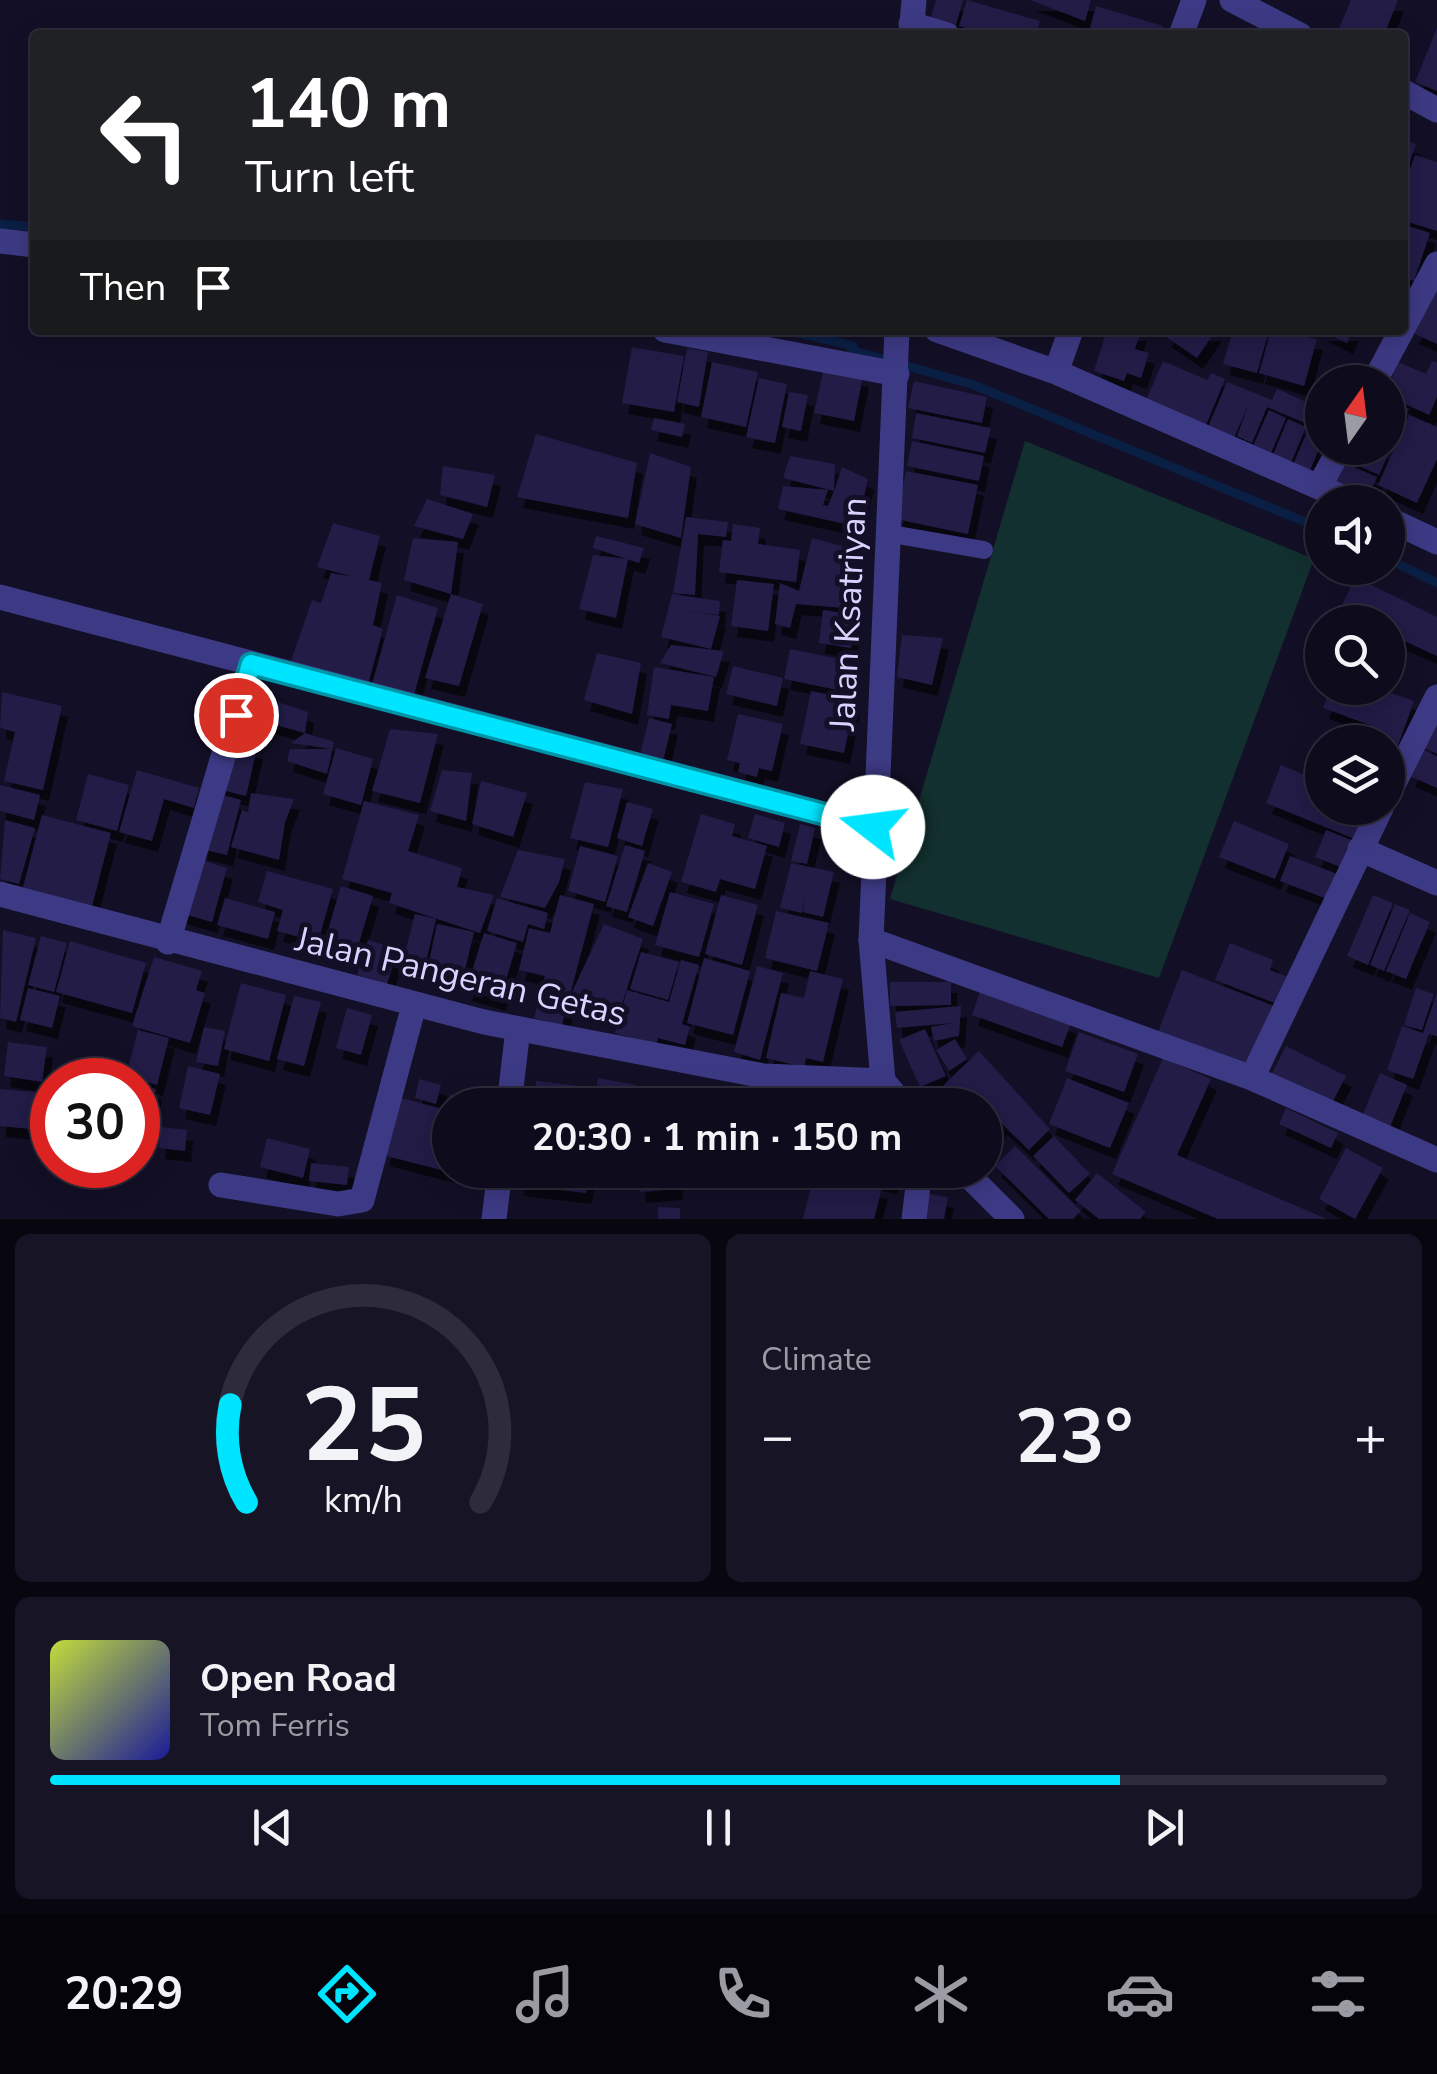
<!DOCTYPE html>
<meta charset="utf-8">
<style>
body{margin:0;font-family:"Nunito Sans",sans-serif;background:#171425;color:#f1f3f6;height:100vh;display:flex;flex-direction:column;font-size:38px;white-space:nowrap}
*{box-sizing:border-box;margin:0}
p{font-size:32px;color:#9b9ba3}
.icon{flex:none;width:55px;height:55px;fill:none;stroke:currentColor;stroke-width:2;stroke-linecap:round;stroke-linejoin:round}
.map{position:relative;height:1219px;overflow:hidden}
.sheet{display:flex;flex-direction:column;gap:15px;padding:15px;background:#08060f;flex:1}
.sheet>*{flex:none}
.banner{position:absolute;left:30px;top:30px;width:1378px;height:305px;border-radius:10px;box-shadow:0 5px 25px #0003,0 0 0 2px #2e2b3b;background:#202124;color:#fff;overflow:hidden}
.needle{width:65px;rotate:14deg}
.controls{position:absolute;left:1305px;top:365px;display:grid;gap:20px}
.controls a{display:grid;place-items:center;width:100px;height:100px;border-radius:50%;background:#0e0b1c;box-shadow:0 5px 25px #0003,0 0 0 2px #2e2b3b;font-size:50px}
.speed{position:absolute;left:30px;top:1058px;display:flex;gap:20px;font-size:50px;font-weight:700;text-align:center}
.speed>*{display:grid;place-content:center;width:130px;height:130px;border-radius:50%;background:#0e0b1c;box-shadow:0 5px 25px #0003,0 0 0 2px #2e2b3b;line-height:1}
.speed .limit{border:15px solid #d22;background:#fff;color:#111}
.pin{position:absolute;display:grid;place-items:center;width:85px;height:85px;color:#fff;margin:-42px;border:5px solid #fff;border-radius:50%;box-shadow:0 2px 10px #0007}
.me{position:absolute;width:110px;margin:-55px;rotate:285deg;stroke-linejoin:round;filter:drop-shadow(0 0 8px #0008)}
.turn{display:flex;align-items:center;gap:35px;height:210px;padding:0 50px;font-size:45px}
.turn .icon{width:130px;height:130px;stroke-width:2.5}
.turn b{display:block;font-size:70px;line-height:85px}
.then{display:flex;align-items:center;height:95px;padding:0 50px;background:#0003;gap:20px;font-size:38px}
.big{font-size:75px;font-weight:700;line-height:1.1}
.sheet .tile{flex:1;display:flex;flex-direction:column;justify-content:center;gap:15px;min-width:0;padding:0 35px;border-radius:15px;background:#171425}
.sheet .dial{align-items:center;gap:0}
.dial svg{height:260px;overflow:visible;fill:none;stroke:#2e2b3b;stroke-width:7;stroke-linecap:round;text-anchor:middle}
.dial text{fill:#f1f3f6;stroke:none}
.song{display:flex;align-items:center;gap:30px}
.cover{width:120px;height:120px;border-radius:15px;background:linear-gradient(135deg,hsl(70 70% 55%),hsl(240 70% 35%))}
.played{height:10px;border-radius:5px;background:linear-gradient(90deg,#00e5ff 80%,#2e2b3b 80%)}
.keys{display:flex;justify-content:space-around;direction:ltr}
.heat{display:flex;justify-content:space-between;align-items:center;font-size:55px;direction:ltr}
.sheet .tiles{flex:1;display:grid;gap:15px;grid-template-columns:1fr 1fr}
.tile:last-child{grid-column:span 2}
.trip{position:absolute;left:432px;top:1088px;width:570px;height:100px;border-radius:50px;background:#0e0b1c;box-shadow:0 5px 25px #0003,0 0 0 2px #2e2b3b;font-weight:700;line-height:100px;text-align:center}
.tab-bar{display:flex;height:160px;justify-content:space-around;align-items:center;background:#06040b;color:#9b9ba3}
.tab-bar .icon{width:70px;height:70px}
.tab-bar .current{color:#00e5ff}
.tab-bar b{font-size:45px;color:#f1f3f6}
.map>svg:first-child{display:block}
.green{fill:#12302f}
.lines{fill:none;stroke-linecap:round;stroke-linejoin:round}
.stream{stroke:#0a1f44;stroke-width:9}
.building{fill:#241b47;filter:url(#shadow)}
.service{stroke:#3d3a85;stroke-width:18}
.minor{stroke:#3d3a85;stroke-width:25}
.tertiary{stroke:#3d3a85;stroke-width:25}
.route-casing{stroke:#0095a6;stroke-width:25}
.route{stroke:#00e5ff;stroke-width:18}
.labels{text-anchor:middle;stroke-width:10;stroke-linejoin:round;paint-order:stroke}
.street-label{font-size:35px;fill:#d9d4ff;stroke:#130f26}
</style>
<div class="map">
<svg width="1437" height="1219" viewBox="0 0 1437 1219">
<defs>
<filter id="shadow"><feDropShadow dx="6" dy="11" stdDeviation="0" flood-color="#0009"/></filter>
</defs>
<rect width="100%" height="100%" fill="#130f26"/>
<!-- green -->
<path class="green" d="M 1025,441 L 1314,559 L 1159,978 L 890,899 Z"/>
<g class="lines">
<!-- stream -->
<path class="stream" d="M 0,224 L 35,227
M 786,330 L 853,346
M 851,350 L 974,385 L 1322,529
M 1388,559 L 1437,583"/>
</g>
<!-- building -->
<path class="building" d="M 936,0 L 963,0 L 955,28 L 930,20 Z
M 967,0 L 1040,21 L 1036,35 L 989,35 L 959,26 Z
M 1030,0 L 1091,0 L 1085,21 Z
M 1351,0 L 1398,0 L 1384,35 L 1336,35 Z
M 1096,6 L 1163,26 L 1160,35 L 1088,35 Z
M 1437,28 L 1437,91 L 1415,82 Z
M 1402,140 L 1416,144 L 1403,182 L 1402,182 Z
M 1415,155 L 1437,162 L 1437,231 L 1402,220 L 1402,193 Z
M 1402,224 L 1430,233 L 1414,281 L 1402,277 Z
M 1437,289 L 1437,344 L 1413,333 Z
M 1107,330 L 1141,330 L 1135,349 L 1149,353 L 1141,378 L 1127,373 L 1124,381 L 1094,371 Z
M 1169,330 L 1216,330 L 1197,358 L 1165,336 Z
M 1233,330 L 1269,330 L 1257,373 L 1223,364 Z
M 1271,330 L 1317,339 L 1304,386 L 1259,373 Z
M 1321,330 L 1353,330 L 1347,343 Z
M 632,347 L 684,356 L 674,412 L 622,403 Z
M 687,348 L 708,352 L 699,407 L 677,402 Z
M 1163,361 L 1207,380 L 1211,373 L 1225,379 L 1204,430 L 1145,403 Z
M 1396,361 L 1426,374 L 1432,361 L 1437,363 L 1437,397 L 1429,415 L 1388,396 Z
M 712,362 L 758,372 L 746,427 L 701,417 Z
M 824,367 L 863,376 L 854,421 L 814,413 Z
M 759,378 L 787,384 L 775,443 L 746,437 Z
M 914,381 L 987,397 L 982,423 L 908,408 Z
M 1227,382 L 1272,400 L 1277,389 L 1322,409 L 1322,442 L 1308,475 L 1292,467 L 1310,425 L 1267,407 L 1252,443 L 1237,436 L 1250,401 L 1234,438 L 1208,427 Z
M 789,392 L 808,395 L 801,431 L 782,427 Z
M 1388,400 L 1409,409 L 1399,431 L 1388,426 Z
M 1269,410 L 1286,418 L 1268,460 L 1250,453 Z
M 916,413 L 991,428 L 985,453 L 912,438 Z
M 1409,415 L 1437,427 L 1437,459 L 1417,503 L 1378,485 Z
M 654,418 L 685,424 L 682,437 L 651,430 Z
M 1288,419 L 1306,427 L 1288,470 L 1270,462 Z
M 1388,429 L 1397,434 L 1379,475 L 1341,458 L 1345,448 L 1388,448 Z
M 536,434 L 637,463 L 628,518 L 517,497 Z
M 912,441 L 984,456 L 979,481 L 907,466 Z
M 650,453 L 691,467 L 681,538 L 635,524 Z
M 790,456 L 835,464 L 834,491 L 842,467 L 868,479 L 861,509 L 850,525 L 778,509 L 783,486 L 828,490 L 823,505 L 828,506 L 834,491 L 783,478 Z
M 1338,460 L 1377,477 L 1365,502 L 1325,488 Z
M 443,466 L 495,475 L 487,507 L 440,495 Z
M 906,471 L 978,485 L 968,534 L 896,519 Z
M 427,499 L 473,514 L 463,539 L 414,526 Z
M 686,517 L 728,522 L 726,537 L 698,534 L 695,595 L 673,593 Z
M 333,523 L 380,536 L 369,580 L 382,583 L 373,625 L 383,629 L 368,685 L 291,661 L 312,600 L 321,603 L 331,573 L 354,577 L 317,567 Z
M 733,524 L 760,528 L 758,544 L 800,550 L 796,582 L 719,572 L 723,540 L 731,541 Z
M 596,536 L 644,548 L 639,563 L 593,548 Z
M 413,538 L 458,542 L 451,594 L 404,580 Z
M 812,538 L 845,547 L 844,608 L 796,604 L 790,628 L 775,624 L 780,583 L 799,591 Z
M 593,555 L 628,559 L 616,618 L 579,609 Z
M 1355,577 L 1437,617 L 1437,656 L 1389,634 L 1393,623 L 1388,634 L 1388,622 L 1361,622 L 1339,612 Z
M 737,580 L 774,584 L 768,631 L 731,626 Z
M 451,594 L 483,604 L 459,686 L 425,678 Z
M 672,594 L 720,601 L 719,615 L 685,610 L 720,616 L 711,649 L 661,637 Z
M 397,595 L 438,608 L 414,695 L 372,684 Z
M 823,610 L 855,615 L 851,648 L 819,643 Z
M 902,635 L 943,638 L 932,685 L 897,677 Z
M 671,645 L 724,651 L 716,677 L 660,663 Z
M 790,649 L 849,661 L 843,691 L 784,679 Z
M 597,653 L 641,663 L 632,714 L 584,700 Z
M 733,666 L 783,678 L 777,706 L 726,694 Z
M 654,667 L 714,677 L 708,711 L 671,705 L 669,719 L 647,715 Z
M 1330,688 L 1377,688 L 1414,701 L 1396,751 L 1388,748 L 1388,742 L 1365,739 L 1370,725 L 1323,708 Z
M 811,691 L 855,700 L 844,753 L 800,744 Z
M 2,692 L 62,706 L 43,790 L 4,781 L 15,732 L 0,728 Z
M 260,696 L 308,712 L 305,733 L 247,717 Z
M 738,714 L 783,724 L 772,771 L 759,768 L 757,777 L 738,772 L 740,763 L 727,760 Z
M 649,718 L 672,724 L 663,761 L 640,755 Z
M 1437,723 L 1437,754 L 1423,747 Z
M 390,729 L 438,734 L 420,803 L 372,791 Z
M 305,733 L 334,742 L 327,774 L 287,761 L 290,749 L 332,749 L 291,743 Z
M 229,741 L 257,748 L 246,796 L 218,789 Z
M 336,748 L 373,759 L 361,805 L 323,794 Z
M 1421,749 L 1437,756 L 1437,788 L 1409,776 Z
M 1281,765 L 1322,782 L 1322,808 L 1368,808 L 1355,839 L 1266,803 Z
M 137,770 L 199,788 L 194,808 L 164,799 L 152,841 L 119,832 Z
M 442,770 L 472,773 L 466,821 L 430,811 Z
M 88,774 L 129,785 L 117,831 L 76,820 Z
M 481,781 L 527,793 L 513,837 L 472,824 Z
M 585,782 L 623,789 L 608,847 L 570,838 Z
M 0,785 L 40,795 L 34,820 L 0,811 Z
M 215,793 L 241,800 L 227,855 L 201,849 Z
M 251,793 L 294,799 L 285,822 L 279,860 L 231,847 L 242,810 L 248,812 Z
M 364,801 L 419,815 L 408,851 L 462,868 L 457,887 L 494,895 L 480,933 L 389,903 L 392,893 L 342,879 Z
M 627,802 L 653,809 L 642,846 L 617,838 Z
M 701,814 L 735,824 L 732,836 L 767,846 L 755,889 L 720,879 L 716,892 L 681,882 Z
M 755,814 L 785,823 L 779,847 L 748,838 Z
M 42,815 L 111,833 L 92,906 L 23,887 Z
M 5,820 L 35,828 L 19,884 L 0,879 Z
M 1234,821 L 1289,844 L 1275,879 L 1219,857 Z
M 800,824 L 815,828 L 807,864 L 791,861 Z
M 1326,830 L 1359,843 L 1348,870 L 1315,857 Z
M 625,845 L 645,851 L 627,912 L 606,906 Z
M 580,846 L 618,856 L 605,902 L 568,891 Z
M 518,850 L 565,859 L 559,882 L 545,908 L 500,897 Z
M 1290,856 L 1340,875 L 1330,900 L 1280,881 Z
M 201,860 L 227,868 L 212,922 L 177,912 Z
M 648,863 L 672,872 L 653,926 L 628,917 Z
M 791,863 L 834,872 L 823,917 L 803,912 L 805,898 L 802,913 L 780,908 Z
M 267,871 L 333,889 L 318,942 L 277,931 L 283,910 L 258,902 Z
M 341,886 L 373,896 L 356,953 L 324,944 Z
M 670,892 L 714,904 L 699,957 L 655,945 Z
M 560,895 L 594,904 L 562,1025 L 534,1018 L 545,976 L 519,970 L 529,928 L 550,933 Z
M 721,895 L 758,905 L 742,965 L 705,954 Z
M 1373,895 L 1393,903 L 1368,965 L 1347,956 Z
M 225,898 L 275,912 L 268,939 L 217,925 Z
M 497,898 L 548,913 L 544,929 L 528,924 L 523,942 L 487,931 Z
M 1395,904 L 1410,910 L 1384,971 L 1370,965 Z
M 776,911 L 829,923 L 817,971 L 765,958 Z
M 1410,913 L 1430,922 L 1406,979 L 1386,971 Z
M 415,914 L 436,919 L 426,962 L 404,957 Z
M 437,924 L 474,932 L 463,978 L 427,971 Z
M 604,924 L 643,939 L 619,1013 L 572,992 Z
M 3,930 L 36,938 L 16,1022 L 0,1018 Z
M 484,933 L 517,943 L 500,1000 L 466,990 Z
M 41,936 L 67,943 L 54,992 L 28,985 Z
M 368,940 L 398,949 L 387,984 L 357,975 Z
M 70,941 L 146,963 L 132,1013 L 56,992 Z
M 1230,943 L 1273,960 L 1270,970 L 1291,978 L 1280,1005 L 1215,980 Z
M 641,952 L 679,962 L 668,1000 L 630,989 Z
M 154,957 L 202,971 L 196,990 L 205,993 L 190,1043 L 132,1026 Z
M 704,958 L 750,971 L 733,1035 L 687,1023 Z
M 681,960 L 699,965 L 682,1024 L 690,1027 L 685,1045 L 658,1038 L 656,1045 L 615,1033 L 627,990 L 669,1002 Z
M 757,966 L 783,973 L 760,1060 L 734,1052 Z
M 1182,970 L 1274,1006 L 1250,1067 L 1155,1039 Z
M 810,971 L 843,979 L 823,1062 L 806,1058 L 804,1067 L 766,1058 L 781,993 L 804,998 Z
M 890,982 L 951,982 L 951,1005 L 890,1006 Z
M 241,983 L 286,995 L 269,1061 L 224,1049 Z
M 28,988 L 60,996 L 52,1028 L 20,1020 Z
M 1416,988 L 1434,994 L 1422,1030 L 1404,1025 Z
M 980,991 L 1071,1023 L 1062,1047 L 972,1015 Z
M 1437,993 L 1437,1036 L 1429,1034 L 1413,1079 L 1387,1070 L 1402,1026 L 1423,1033 Z
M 294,996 L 321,1002 L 304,1066 L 277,1059 Z
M 961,1006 L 959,1036 L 934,1041 L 931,1027 L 953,1023 L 897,1028 L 895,1012 Z
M 347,1008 L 372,1015 L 361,1055 L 336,1048 Z
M 204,1027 L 225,1031 L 218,1066 L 196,1062 Z
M 925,1029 L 946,1076 L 920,1087 L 899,1040 Z
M 138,1030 L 169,1038 L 157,1085 L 126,1076 Z
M 1079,1032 L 1138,1054 L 1124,1092 L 1065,1071 Z
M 955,1039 L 967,1059 L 949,1071 L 936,1050 Z
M 8,1042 L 47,1047 L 42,1082 L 4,1076 Z
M 1286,1046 L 1346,1076 L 1329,1109 L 1269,1079 Z
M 979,1051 L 1050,1129 L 1029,1150 L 1002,1124 L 985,1141 L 985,1105 L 923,1105 Z
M 1163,1058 L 1211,1079 L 1177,1155 L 1327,1219 L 1218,1219 L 1112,1174 Z
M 188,1066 L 220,1074 L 210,1115 L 179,1108 Z
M 58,1071 L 106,1078 L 106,1080 L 56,1080 Z
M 1380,1073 L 1407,1085 L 1388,1132 L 1360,1121 Z
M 598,1078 L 636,1085 L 632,1105 L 593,1105 Z
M 1067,1078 L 1129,1103 L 1110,1148 L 1049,1124 Z
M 419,1079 L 441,1085 L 436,1104 L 415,1098 Z
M 536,1081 L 580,1086 L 579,1105 L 534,1105 Z
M 138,1084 L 156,1089 L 152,1108 L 138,1105 Z
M 0,1089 L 46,1093 L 42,1130 L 0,1126 Z
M 743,1093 L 781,1101 L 780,1105 L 741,1105 Z
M 450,1094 L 471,1100 L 470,1105 L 450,1105 L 450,1129 L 441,1127 L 450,1131 L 449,1172 L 383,1155 L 398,1097 L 446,1110 Z
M 1286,1108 L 1338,1133 L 1331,1148 L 1279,1124 Z
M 161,1127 L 187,1130 L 185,1151 L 159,1148 Z
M 1054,1136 L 1090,1174 L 1069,1193 L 1033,1156 Z
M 267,1138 L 310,1149 L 303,1178 L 260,1167 Z
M 1015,1146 L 1081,1211 L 1073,1219 L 1049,1219 L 995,1166 Z
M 1346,1148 L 1383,1168 L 1355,1219 L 1319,1199 Z
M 311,1163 L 349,1167 L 347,1185 L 309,1181 Z
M 520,1170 L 589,1170 L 586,1193 L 518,1185 Z
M 602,1170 L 628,1170 L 627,1177 Z
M 638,1170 L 676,1170 L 677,1189 L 640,1192 Z
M 847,1170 L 894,1170 L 891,1183 L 846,1174 Z
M 815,1171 L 882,1188 L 874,1219 L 803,1219 Z
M 1097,1173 L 1146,1212 L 1140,1219 L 1099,1219 L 1075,1200 Z
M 924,1193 L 948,1197 L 944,1219 L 920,1219 Z
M 658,1207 L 680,1208 L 680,1219 L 658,1219 Z"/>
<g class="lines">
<!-- service -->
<path class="service" d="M 886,533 L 984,550"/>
<!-- minor -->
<path class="minor" d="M 1232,0 L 1300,35
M 911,24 L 947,35
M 1181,35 L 1194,0
M 1402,91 L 1437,110
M 0,241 L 35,245
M 665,330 L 897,374
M 937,330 L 1056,372 L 1353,502
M 1402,330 L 1437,264
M 1056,372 L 1071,330
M 1374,382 L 1402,330
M 1319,487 L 1340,448
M 1388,519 L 1437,542
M 0,597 L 873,827
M 1388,795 L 1437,697
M 1360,849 L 1437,883
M 871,940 L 1252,1078 L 1437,1160
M 168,942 L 251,663
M 1252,1078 L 1381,808
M 509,1105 L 518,1029
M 221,1185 L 338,1204 L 362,1200 L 414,1005
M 494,1219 L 500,1170
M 914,1219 L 920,1170"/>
<!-- tertiary -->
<path class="tertiary" d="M 911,35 L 914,0
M 0,894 L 484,1022 L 764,1076 L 883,1081 L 903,1105
M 883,1081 L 871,940 L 897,330
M 963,1170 L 1012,1219"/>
</g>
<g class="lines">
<defs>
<path id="route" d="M 236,715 L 251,664 L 873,827"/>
</defs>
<!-- route casing -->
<use href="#route" class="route-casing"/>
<!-- route -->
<use href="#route" class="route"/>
</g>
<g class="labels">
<!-- street labels -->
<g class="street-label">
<text transform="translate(848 614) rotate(-87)" y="12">Jalan Ksatriyan</text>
<text transform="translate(461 976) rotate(13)" y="12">Jalan Pangeran Getas</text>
</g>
</g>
</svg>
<div class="controls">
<a><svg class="needle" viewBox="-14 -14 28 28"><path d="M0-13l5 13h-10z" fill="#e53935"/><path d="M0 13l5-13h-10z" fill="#9b9ba3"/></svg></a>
<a><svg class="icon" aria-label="sound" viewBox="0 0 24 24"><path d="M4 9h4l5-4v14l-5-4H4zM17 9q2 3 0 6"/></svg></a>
<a><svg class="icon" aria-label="search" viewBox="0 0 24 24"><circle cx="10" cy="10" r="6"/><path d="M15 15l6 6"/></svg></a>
<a><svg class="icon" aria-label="layers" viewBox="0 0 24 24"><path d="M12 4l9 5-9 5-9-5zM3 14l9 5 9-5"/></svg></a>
</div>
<div class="speed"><div class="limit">30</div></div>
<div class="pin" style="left:236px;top:715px;background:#d93025"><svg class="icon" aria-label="arrive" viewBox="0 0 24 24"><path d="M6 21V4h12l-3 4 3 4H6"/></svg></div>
<svg class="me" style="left:873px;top:827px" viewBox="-20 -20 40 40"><circle r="19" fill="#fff"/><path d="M0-13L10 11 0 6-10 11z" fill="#00e5ff"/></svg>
<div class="trip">20:30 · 1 min · 150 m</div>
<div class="banner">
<div class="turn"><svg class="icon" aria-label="left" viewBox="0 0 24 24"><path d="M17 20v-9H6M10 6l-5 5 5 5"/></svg><div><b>140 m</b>Turn left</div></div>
<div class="then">Then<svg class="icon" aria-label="arrive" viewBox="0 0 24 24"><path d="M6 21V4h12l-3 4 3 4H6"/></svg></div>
</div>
</div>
<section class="sheet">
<div class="tiles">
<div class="tile dial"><svg viewBox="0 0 100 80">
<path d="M14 69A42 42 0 1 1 86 69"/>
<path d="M14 69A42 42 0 0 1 9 39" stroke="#00e5ff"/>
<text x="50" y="56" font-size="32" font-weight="700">25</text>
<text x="50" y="72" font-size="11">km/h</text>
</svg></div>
<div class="tile"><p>Climate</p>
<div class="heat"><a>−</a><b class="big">23°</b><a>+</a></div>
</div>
<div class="tile">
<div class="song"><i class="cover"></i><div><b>Open Road</b><p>Tom Ferris</p></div></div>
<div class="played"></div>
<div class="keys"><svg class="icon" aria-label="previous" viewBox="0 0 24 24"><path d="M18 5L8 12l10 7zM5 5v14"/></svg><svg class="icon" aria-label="pause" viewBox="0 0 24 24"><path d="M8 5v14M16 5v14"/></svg><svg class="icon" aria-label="next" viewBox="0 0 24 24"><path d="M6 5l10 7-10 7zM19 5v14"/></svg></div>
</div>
</div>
</section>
<nav class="tab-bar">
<b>20:29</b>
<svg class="icon current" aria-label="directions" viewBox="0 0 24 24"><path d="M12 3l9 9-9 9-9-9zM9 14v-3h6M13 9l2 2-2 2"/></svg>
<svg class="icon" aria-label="music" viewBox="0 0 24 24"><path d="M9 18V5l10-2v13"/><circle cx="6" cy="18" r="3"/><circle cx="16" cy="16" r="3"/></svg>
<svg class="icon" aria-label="phone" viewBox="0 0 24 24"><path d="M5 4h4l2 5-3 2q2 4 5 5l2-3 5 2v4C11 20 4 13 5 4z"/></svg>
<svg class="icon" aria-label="climate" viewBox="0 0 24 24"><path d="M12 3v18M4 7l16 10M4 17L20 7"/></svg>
<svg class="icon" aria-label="car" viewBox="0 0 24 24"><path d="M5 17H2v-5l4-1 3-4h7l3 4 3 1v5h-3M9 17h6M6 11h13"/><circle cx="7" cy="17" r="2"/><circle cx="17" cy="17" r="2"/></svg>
<svg class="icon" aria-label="filters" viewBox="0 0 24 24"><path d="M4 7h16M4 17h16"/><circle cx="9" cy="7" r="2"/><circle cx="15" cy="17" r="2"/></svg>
</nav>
